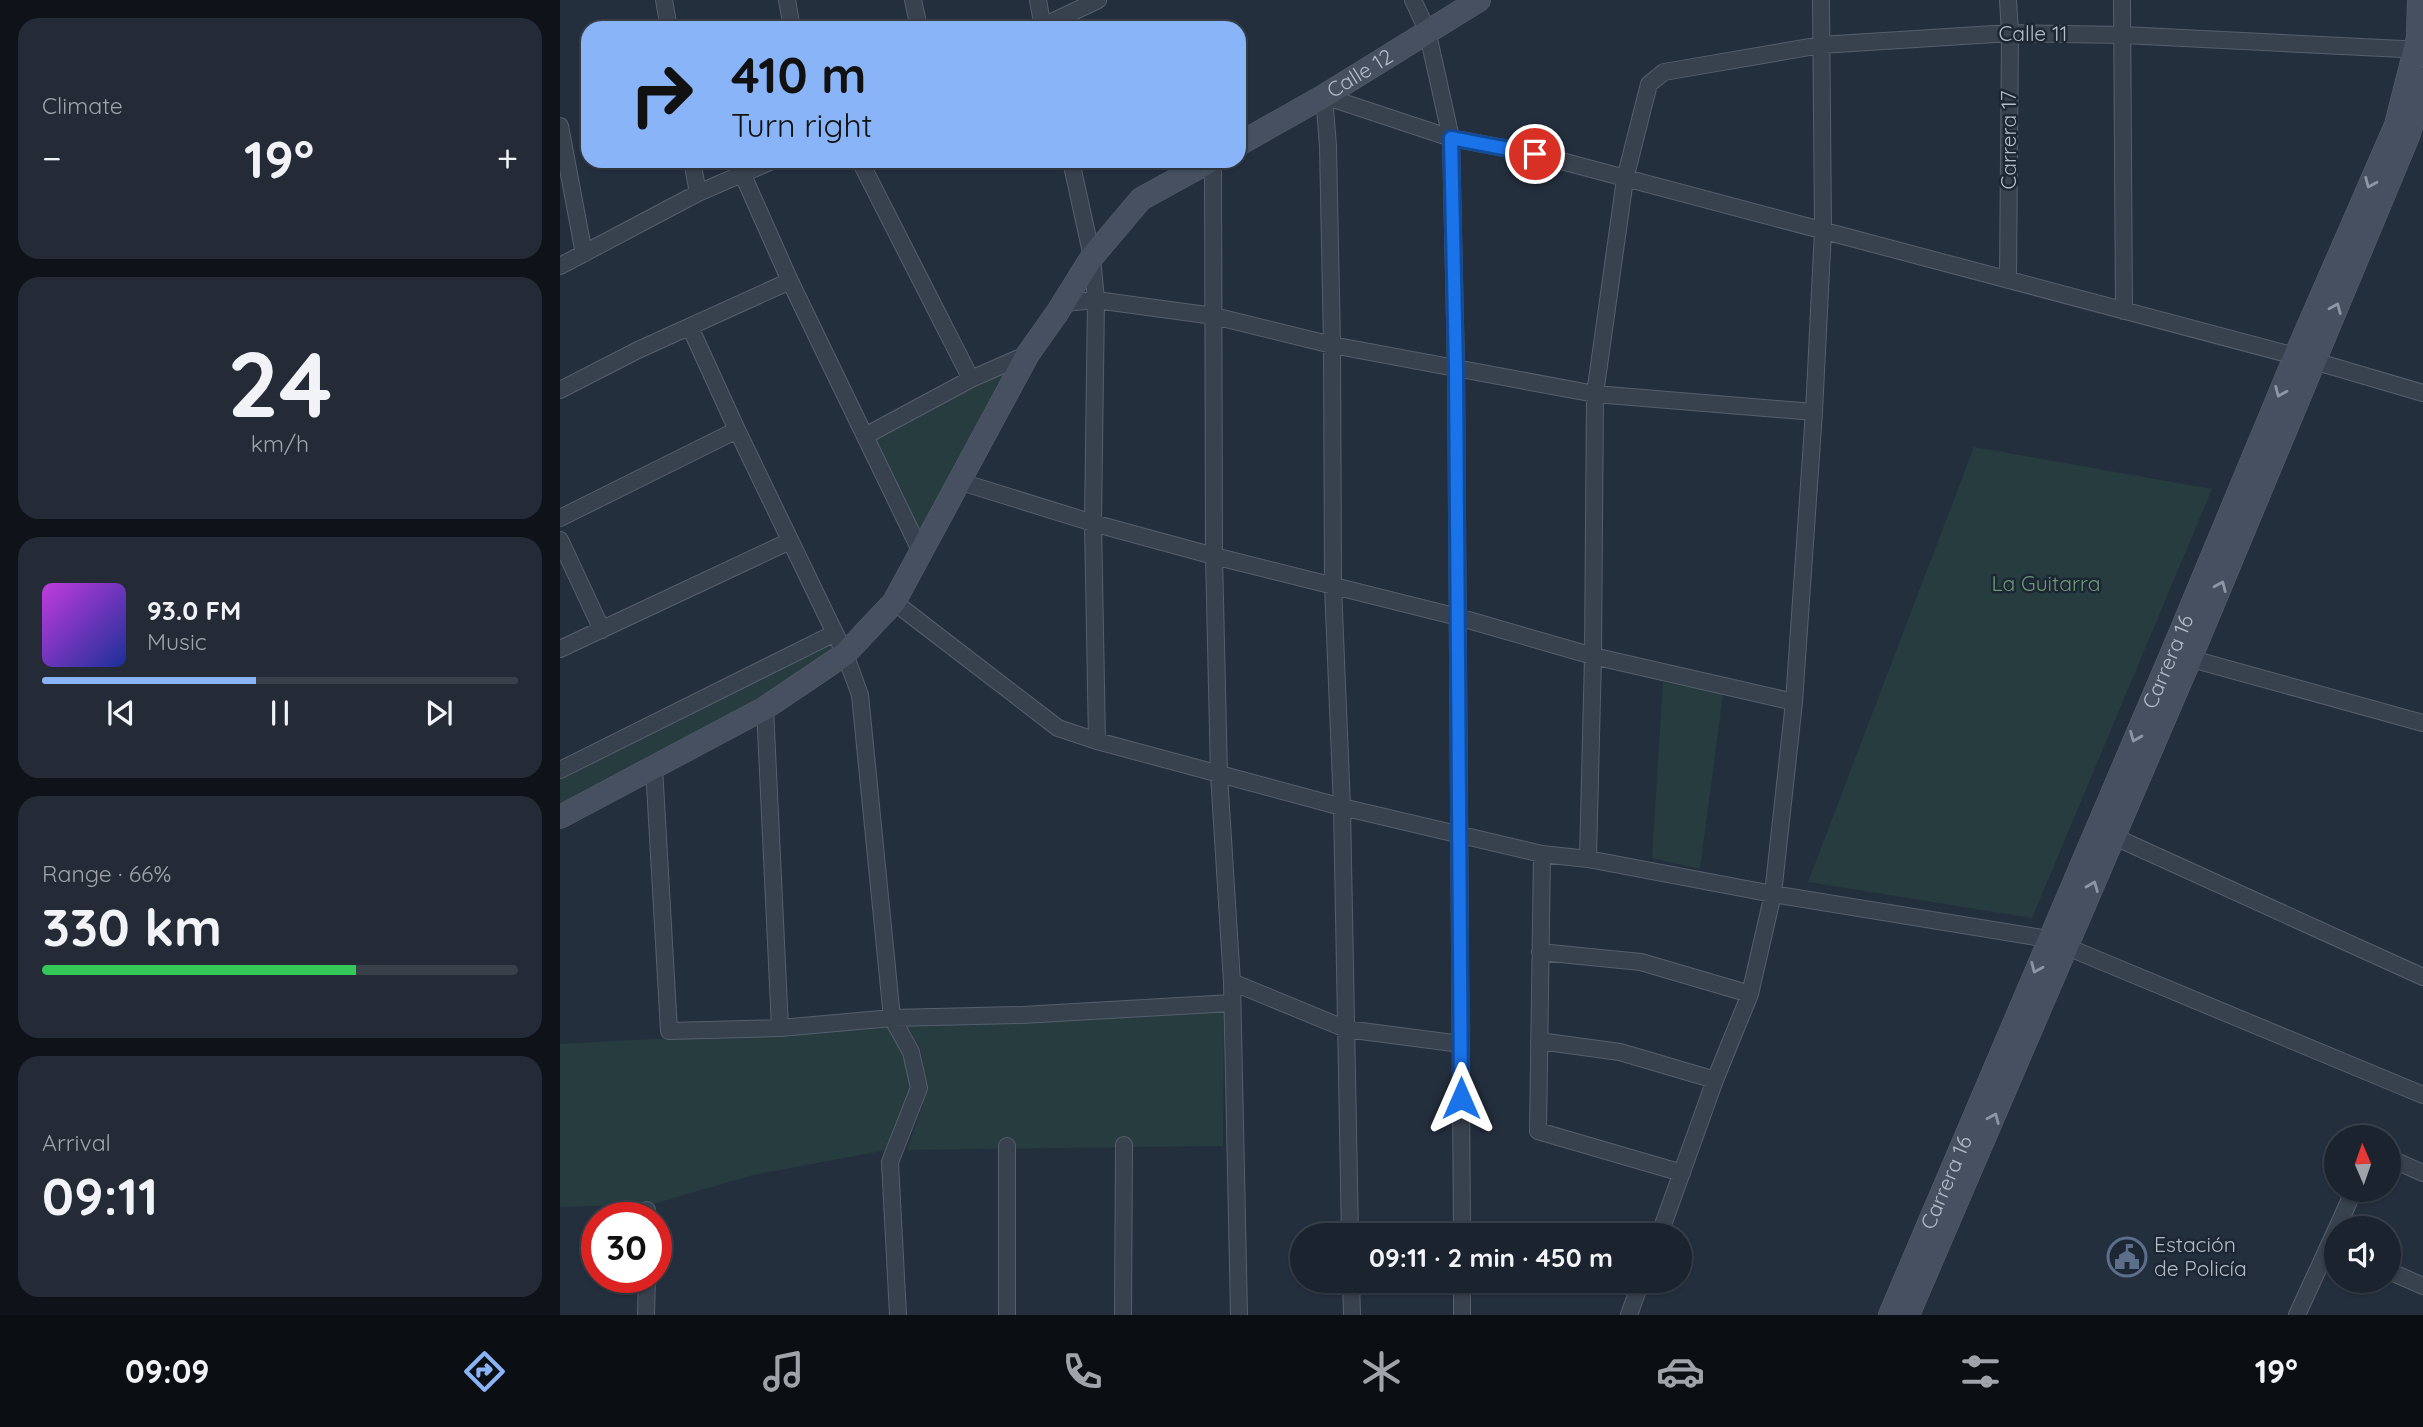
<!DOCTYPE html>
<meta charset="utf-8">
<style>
body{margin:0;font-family:Quicksand,sans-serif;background:#242b36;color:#f1f3f6;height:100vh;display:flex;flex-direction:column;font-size:26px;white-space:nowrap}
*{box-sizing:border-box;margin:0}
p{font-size:23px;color:#a0a4aa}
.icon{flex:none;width:38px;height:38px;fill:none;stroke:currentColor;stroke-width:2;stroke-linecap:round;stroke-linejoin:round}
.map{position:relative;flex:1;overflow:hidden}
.details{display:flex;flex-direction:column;gap:18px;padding:18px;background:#0f1319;width:560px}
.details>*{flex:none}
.hud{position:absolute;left:21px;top:21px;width:665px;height:147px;border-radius:21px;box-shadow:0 2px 5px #0004,0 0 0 2px #39404a;background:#8ab4f8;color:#111;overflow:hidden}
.needle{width:46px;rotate:358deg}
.buttons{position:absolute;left:1764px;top:1125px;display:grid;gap:14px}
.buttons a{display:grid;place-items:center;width:77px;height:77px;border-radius:50%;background:#1b232e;box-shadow:0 2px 5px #0004,0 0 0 2px #39404a;font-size:35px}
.speed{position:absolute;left:21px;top:1202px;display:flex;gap:14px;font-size:35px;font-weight:700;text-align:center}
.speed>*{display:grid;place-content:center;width:91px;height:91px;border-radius:50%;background:#1b232e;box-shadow:0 2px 5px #0004,0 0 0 2px #39404a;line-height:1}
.speed .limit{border:10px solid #d22;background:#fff;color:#111}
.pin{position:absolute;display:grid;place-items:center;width:60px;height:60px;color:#fff;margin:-30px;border:4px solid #fff;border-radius:50%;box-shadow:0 2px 7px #0007}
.me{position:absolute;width:77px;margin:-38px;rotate:0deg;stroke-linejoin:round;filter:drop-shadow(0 0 5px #0008)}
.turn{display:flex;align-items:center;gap:24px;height:147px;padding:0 35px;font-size:32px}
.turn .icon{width:91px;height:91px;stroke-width:2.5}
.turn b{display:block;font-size:49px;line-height:60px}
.big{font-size:52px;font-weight:700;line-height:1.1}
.details .tile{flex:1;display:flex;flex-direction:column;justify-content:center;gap:10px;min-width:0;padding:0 24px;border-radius:21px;background:#242b36}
.details .dial{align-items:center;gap:0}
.dial b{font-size:91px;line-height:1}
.song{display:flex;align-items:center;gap:21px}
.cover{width:84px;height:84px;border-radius:10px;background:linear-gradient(135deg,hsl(290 70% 55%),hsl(230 70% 35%))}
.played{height:7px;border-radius:4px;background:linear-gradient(90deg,#8ab4f8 45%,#39404a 45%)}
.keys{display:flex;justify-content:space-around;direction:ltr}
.heat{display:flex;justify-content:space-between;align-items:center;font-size:38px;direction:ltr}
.charge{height:10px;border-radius:5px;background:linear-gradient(90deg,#34c759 66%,#39404a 0)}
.trip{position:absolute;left:730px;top:1223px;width:402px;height:70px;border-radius:35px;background:#1b232e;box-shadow:0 2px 5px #0004,0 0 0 2px #39404a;font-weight:700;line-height:70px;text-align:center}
.menu{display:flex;height:112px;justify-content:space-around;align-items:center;background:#0b0e12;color:#a0a4aa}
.menu .icon{width:49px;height:49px}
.menu .selected{color:#8ab4f8}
.menu b{font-size:32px;color:#f1f3f6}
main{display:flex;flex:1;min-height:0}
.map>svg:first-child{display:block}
.green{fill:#263c3f}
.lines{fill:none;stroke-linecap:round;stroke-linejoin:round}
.street-casing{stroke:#565f6c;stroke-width:18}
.secondary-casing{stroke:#565f6c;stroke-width:24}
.street{stroke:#38414e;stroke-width:16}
.secondary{stroke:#465061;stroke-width:23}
.oneway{stroke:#8e96a5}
.route-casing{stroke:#114b97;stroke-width:18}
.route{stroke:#1a73e8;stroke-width:12}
.labels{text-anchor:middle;stroke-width:5;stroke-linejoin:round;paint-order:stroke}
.street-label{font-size:21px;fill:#b4bcc9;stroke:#1d2633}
.park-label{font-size:21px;fill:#6b9a76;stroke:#1d2633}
.poi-label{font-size:21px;fill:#b4bcc9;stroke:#1d2633;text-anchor:start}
</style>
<main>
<section class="details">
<div class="tile"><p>Climate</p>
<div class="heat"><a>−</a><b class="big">19°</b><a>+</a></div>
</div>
<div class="tile dial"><b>24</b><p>km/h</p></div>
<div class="tile">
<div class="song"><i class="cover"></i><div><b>93.0 FM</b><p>Music</p></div></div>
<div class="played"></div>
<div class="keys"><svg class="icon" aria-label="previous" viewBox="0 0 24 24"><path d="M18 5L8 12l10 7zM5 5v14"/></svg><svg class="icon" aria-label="pause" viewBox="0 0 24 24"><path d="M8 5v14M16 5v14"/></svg><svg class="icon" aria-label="next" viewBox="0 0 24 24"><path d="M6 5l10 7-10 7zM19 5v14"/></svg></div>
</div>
<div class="tile"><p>Range · 66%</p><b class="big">330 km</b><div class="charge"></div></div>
<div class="tile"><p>Arrival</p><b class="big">09:11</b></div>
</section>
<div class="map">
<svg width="1863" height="1315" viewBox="0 0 1863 1315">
<rect width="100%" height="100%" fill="#242f3e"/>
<!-- green -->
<path class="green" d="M 451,367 L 359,534 L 314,439 Z
M 1414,447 L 1652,489 L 1472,918 L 1248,882 Z
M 272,639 L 276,652 L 200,701 L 0,805 L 0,775 Z
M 1103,682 L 1163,694 L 1140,869 L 1092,858 Z
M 664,1011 L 663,1146 L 347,1150 L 368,1089 L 360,1048 L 345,1023 Z
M 327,1025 L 344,1054 L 352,1087 L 327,1150 L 193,1175 L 93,1204 L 0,1207 L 0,1044 L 110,1038 L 220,1036 Z"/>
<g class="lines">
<defs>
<path id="street" d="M 104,0 L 109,28
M 227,0 L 232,28
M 353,0 L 359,28
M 478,0 L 483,28
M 853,0 L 867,30 L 891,138 L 896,367 L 902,1236
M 1448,0 L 1450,33 L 1448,280
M 1562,0 L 1564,311
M 479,28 L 538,0
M 0,126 L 24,254
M 132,161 L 138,193
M 300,161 L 411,379
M 511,161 L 532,257 L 536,300 L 533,523 L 537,741
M 653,161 L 654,556 L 659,775 L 672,982 L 679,1315
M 183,175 L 230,281 L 360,550
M 0,266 L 138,193 L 212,161
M 504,303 L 536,300 L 654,316 L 772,345 L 1035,394 L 1254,412
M 130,327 L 177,430 L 285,654 L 300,695 L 332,1018 L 351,1052 L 359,1088 L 330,1162 L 338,1315
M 0,390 L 78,350 L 230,281
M 305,436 L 411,379 L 468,354
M 398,481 L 533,523 L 654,556 L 898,617 L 1033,656 L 1234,702
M 0,518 L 177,430
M 0,540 L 42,630
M 334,602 L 498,728 L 537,741 L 782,807 L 982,854 L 1028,859 L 1213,894 L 1488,939 L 1863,1095
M 0,649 L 230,541
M 1621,656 L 1863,723
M 205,708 L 220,1028
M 94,767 L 109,1031 L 220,1028 L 332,1018 L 462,1015 L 672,1003
M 0,770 L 275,633
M 1546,833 L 1863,977
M 982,854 L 978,1131 L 1122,1173
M 1028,859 L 1033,656 L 1035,394 L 1065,179 L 1089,84 L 1104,72 L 1261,45 L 1450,33 L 1563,35 L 1863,50
M 980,952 L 1081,962 L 1190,994
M 672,982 L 786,1029 L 901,1044
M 979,1041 L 1060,1052 L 1155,1080
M 1829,1158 L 1863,1173
M 87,1218 L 87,1210
M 1777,1228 L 1794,1190
M 790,1236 L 782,807 L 773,586 L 772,345 L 768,146 L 764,96 L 891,138 L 975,154 L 1754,361 L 1863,393
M 1099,1236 L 1155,1080 L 1190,994 L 1213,894 L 1234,702 L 1254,412 L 1263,230 L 1261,0
M 1829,1271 L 1863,1286
M 791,1281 L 792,1315
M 902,1281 L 902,1315
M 86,1315 L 87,1278
M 447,1315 L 447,1146
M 563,1315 L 564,1145
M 1069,1315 L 1081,1281
M 1737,1315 L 1776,1230"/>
<g id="secondary">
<path id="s1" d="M 679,144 L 764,96 L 919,0"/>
<path d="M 0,817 L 205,708 L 285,654 L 334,602 L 468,354 L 497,313 L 532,257 L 581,199 L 650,161"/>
<path id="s2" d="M 1330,1315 L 1612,653 L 1735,357 L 1836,125 L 1858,38 L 1859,0"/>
<path d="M 1348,1315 L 1630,659 L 1849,134 L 1863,82"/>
</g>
</defs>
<!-- street casing -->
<use href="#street" class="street-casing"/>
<!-- secondary casing -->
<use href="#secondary" class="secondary-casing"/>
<!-- street -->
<use href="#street" class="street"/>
<!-- secondary -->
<use href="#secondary" class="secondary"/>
</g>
<!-- one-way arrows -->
<defs><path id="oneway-chevron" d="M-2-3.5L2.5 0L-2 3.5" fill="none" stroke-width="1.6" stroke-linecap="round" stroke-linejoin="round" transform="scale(1.75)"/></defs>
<g class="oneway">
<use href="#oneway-chevron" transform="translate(1810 183) rotate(113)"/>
<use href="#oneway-chevron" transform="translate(1776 308) rotate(-67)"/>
<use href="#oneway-chevron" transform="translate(1720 392) rotate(113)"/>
<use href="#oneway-chevron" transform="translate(1661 586) rotate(-67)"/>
<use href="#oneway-chevron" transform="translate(1575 737) rotate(112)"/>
<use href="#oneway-chevron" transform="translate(1533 886) rotate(-68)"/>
<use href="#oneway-chevron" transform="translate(1476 968) rotate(113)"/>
<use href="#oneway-chevron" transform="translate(1434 1118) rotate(-67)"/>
</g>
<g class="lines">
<defs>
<path id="route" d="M 901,1098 L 896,367 L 891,138 L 975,154"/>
</defs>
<!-- route casing -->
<use href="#route" class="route-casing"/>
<!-- route -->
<use href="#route" class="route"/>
</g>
<!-- icons -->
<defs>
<symbol id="civic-ring" viewBox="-11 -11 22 22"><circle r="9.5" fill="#1d2633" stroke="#5c6f8a" stroke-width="1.5"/><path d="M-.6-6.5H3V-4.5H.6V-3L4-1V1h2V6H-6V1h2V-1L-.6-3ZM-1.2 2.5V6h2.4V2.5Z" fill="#5c6f8a"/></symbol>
</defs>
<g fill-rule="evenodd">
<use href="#civic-ring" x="1545" y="1235" width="44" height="44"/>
</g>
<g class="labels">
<!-- street labels -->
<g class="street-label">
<text x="1473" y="41">Calle 11</text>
<text dy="7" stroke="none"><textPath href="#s1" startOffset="140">Calle 12</textPath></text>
<text transform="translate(1449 140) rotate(-90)" y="7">Carrera 17</text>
<text dy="7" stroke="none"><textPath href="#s2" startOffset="710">Carrera 16</textPath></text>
<text dy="7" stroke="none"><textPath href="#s2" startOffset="144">Carrera 16</textPath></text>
</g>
<!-- park labels -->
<g class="park-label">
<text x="1486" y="591">La Guitarra</text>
</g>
<!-- poi labels -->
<g class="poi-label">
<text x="1594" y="1252">Estación<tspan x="1594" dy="24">de Policía</tspan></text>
</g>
</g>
</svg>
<div class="buttons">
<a><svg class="needle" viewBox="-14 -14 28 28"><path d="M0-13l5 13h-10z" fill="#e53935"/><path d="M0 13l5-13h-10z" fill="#a0a4aa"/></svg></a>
<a><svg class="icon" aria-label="sound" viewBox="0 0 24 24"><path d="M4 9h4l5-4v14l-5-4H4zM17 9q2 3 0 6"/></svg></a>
</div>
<div class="speed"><div class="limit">30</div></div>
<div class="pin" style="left:975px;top:154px;background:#d93025"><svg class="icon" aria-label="arrive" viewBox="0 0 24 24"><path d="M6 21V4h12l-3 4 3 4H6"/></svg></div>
<svg class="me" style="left:901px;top:1098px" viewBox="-20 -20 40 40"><path d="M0-17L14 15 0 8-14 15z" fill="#1a73e8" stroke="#fff" stroke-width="4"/></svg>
<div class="trip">09:11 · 2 min · 450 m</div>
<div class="hud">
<div class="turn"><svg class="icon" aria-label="right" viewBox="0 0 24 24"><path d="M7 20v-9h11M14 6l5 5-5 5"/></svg><div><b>410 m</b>Turn right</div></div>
</div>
</div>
</main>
<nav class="menu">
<b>09:09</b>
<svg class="icon selected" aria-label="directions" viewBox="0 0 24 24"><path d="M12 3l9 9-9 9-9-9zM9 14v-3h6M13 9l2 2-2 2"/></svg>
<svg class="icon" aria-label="music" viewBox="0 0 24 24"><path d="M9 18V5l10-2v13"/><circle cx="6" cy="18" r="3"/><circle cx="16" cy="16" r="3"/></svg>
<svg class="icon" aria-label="phone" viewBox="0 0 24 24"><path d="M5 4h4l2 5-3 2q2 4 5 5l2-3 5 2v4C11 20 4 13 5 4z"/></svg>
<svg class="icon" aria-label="climate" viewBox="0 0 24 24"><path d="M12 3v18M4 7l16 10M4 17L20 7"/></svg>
<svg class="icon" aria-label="car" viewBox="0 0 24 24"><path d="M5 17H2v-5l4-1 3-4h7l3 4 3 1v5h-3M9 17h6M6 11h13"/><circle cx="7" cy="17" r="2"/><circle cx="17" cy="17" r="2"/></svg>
<svg class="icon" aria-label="filters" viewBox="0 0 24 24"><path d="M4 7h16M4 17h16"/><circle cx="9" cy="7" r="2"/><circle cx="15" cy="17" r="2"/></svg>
<b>19°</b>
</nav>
